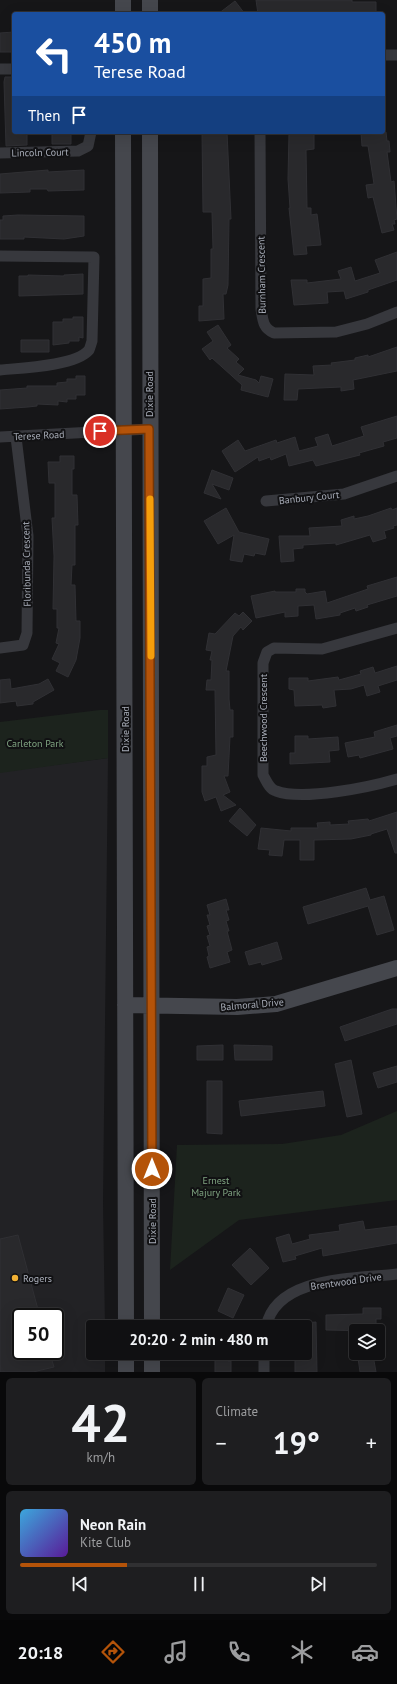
<!DOCTYPE html>
<meta charset="utf-8">
<style>
body{margin:0;font-family:"PT Sans",sans-serif;background:#1e1e20;color:#f1f3f6;height:100vh;display:flex;flex-direction:column;font-size:15px;white-space:nowrap}
*{box-sizing:border-box;margin:0}
p{font-size:13px;color:#9c9d9f}
.icon{flex:none;width:22px;height:22px;fill:none;stroke:currentColor;stroke-width:2;stroke-linecap:round;stroke-linejoin:round}
.map{position:relative;height:1372px;overflow:hidden}
.details{display:flex;flex-direction:column;gap:6px;padding:6px;background:#09090a;flex:1}
.details>*{flex:none}
.hud{position:absolute;left:12px;top:12px;width:373px;height:122px;border-radius:4px;box-shadow:0 4px 16px #0002,0 0 0 1px #303032;background:#1a4fa0;color:#fff;overflow:hidden}
.fabs{position:absolute;left:349px;top:1324px;display:grid;gap:8px}
.fabs a{display:grid;place-items:center;width:36px;height:36px;border-radius:4px;background:#101012;box-shadow:0 4px 16px #0002,0 0 0 1px #303032;font-size:20px}
.speed{position:absolute;left:12px;top:1308px;display:flex;gap:8px;font-size:20px;font-weight:700;text-align:center}
.speed>*{display:grid;place-content:center;width:52px;height:52px;border-radius:50%;background:#101012;box-shadow:0 4px 16px #0002,0 0 0 1px #303032;line-height:1}
.speed .limit{border:2px solid #111;border-radius:6px;background:#fff;color:#111}
.pin{position:absolute;display:grid;place-items:center;width:34px;height:34px;color:#fff;margin:-17px;border:2px solid #fff;border-radius:50%;box-shadow:0 1px 4px #0007}
.me{position:absolute;width:44px;margin:-22px;rotate:0deg;stroke-linejoin:round;filter:drop-shadow(0 0 3px #0008)}
.turn{display:flex;align-items:center;gap:14px;height:84px;padding:0 16px;font-size:18px}
.turn .icon{width:52px;height:52px;stroke-width:2.5}
.turn b{display:block;font-size:28px;line-height:34px}
.then{display:flex;align-items:center;height:38px;padding:0 16px;background:#0003;gap:8px;font-size:15px}
.big{font-size:30px;font-weight:700;line-height:1.1}
.details .widget{flex:1;display:flex;flex-direction:column;justify-content:center;gap:6px;min-width:0;padding:0 14px;border-radius:6px;background:#1e1e20}
.details .dial{align-items:center;gap:0}
.dial b{font-size:52px;line-height:1}
.song{display:flex;align-items:center;gap:12px}
.cover{width:48px;height:48px;border-radius:6px;background:linear-gradient(135deg,hsl(200 70% 55%),hsl(270 70% 35%))}
.played{height:4px;border-radius:2px;background:linear-gradient(90deg,#b45309 30%,#303032 30%)}
.keys{display:flex;justify-content:space-around;direction:ltr}
.heat{display:flex;justify-content:space-between;align-items:center;font-size:22px;direction:ltr}
.details .tiles{flex:1;display:grid;gap:6px;grid-template-columns:1fr 1fr}
.widget:last-child{grid-column:span 2}
.trip{position:absolute;left:86px;top:1320px;width:226px;height:40px;border-radius:4px;background:#101012;box-shadow:0 4px 16px #0002,0 0 0 1px #303032;font-weight:700;line-height:40px;text-align:center}
.menu{display:flex;height:64px;justify-content:space-around;align-items:center;background:#060607;color:#9c9d9f}
.menu .icon{width:28px;height:28px}
.menu .on{color:#b45309}
.menu b{font-size:18px;color:#f1f3f6}
.map>svg:first-child{display:block}
.built{fill:#222225;fill-rule:evenodd}
.green{fill:#1c231d}
.building{fill:#29292c;stroke:#303034}
.lines{fill:none;stroke-linecap:round;stroke-linejoin:round}
.street{stroke:#37383d;stroke-width:11}
.secondary{stroke:#45474d;stroke-width:16}
.route-casing{stroke:#753606;stroke-width:10}
.route{stroke:#b45309;stroke-width:7}
.slow{stroke:#f59e0b;stroke-width:7}
.poi-dot{fill:#f2b134;stroke:#111113;stroke-width:1.5}
.labels{text-anchor:middle;stroke-width:4;stroke-linejoin:round;paint-order:stroke}
.street-label{font-size:10px;fill:#a8adb8;stroke:#111113}
.park-label{font-size:10px;fill:#7fa381;stroke:#111113}
.poi-label{font-size:10px;fill:#a8adb8;stroke:#111113;text-anchor:start}
</style>
<div class="map">
<svg width="397" height="1372" viewBox="0 0 397 1372">
<rect width="100%" height="100%" fill="#161618"/>
<!-- built -->
<path class="built" d="M 108,758 L 103,1203 L 105,1327 L 93,1327 L 93,1353 L 105,1353 L 105,1372 L 0,1372 L 0,772 ZM 21,1317 L 55,1317 L 55,1351 L 21,1351 Z"/>
<!-- green -->
<path class="green" d="M 100,710 L 108,710 L 108,758 L 0,773 L 0,722 Z
M 397,1111 L 397,1200 L 239,1220 L 170,1270 L 177,1145 L 282,1144 L 341,1135 Z"/>
<!-- building -->
<path class="building" d="M 256,0 L 352,0 L 352,2 L 376,2 L 376,14 L 258,14 Z
M 235,1 L 245,14 L 218,14 Z
M 14,32 L 14,52 L 0,52 L 0,33 Z
M 5,77 L 14,77 L 14,132 L 27,132 L 27,145 L 6,146 L 4,82 Z
M 52,132 L 71,132 L 71,144 L 52,144 Z
M 202,132 L 227,132 L 231,219 L 229,219 L 228,285 L 226,294 L 223,294 L 224,319 L 199,321 L 199,306 L 203,306 L 203,279 L 211,278 L 211,249 L 213,249 L 212,212 L 203,212 Z
M 386,132 L 387,141 L 389,141 L 390,152 L 387,152 L 391,182 L 394,181 L 397,219 L 394,220 L 395,224 L 392,224 L 394,230 L 382,233 L 373,197 L 368,198 L 366,185 L 374,184 L 368,146 L 362,146 L 361,133 Z
M 289,133 L 314,134 L 314,149 L 306,150 L 307,208 L 311,208 L 311,215 L 317,214 L 321,245 L 306,246 L 307,254 L 294,255 L 289,208 L 290,208 L 288,179 Z
M 48,170 L 48,172 L 84,170 L 84,190 L 48,191 L 47,189 L 30,189 L 30,192 L 0,193 L 0,174 Z
M 18,215 L 84,216 L 84,236 L 64,239 L 24,237 L 24,239 L 0,239 L 0,220 L 3,220 L 3,216 Z
M 397,252 L 397,280 L 368,290 L 368,292 L 346,299 L 344,291 L 327,292 L 328,303 L 294,305 L 291,280 L 307,280 L 307,283 L 341,279 L 338,271 L 351,267 L 355,281 L 380,273 L 375,260 Z
M 83,274 L 83,294 L 19,296 L 19,276 L 28,276 L 28,275 L 64,276 L 64,275 Z
M 73,317 L 83,317 L 83,338 L 79,337 L 79,341 L 69,341 L 69,343 L 53,345 L 53,322 L 63,322 L 63,319 L 73,319 Z
M 218,325 L 231,345 L 227,348 L 239,359 L 236,362 L 244,369 L 238,375 L 256,380 L 259,383 L 261,376 L 273,379 L 268,397 L 241,390 L 242,385 L 212,358 L 210,360 L 202,349 L 213,341 L 207,332 Z
M 21,340 L 49,340 L 49,352 L 21,352 Z
M 397,347 L 397,371 L 353,380 L 354,389 L 341,391 L 341,387 L 298,389 L 297,400 L 284,400 L 285,374 L 314,375 L 313,366 L 332,365 L 331,363 L 355,360 L 355,358 L 368,355 L 368,357 Z
M 76,376 L 85,376 L 85,395 L 76,395 L 76,399 L 67,399 L 67,402 L 58,401 L 58,405 L 37,404 L 37,406 L 28,407 L 0,409 L 0,390 L 27,388 L 27,386 L 57,386 L 57,383 L 67,382 L 67,379 L 76,379 Z
M 397,416 L 397,438 L 383,442 L 384,446 L 359,453 L 360,455 L 316,466 L 313,460 L 289,466 L 286,454 L 271,460 L 270,457 L 259,461 L 258,457 L 235,472 L 222,451 L 238,440 L 245,451 L 276,440 L 277,443 L 295,437 L 299,451 L 318,446 L 315,438 L 328,434 L 332,446 L 364,436 L 361,427 Z
M 60,456 L 74,456 L 74,469 L 72,469 L 72,495 L 77,495 L 78,525 L 75,525 L 75,565 L 72,565 L 71,585 L 75,585 L 76,621 L 80,621 L 80,638 L 76,660 L 68,677 L 56,671 L 60,663 L 52,659 L 59,644 L 56,643 L 59,628 L 57,628 L 57,609 L 53,609 L 54,556 L 52,518 L 55,518 L 55,483 L 49,483 L 48,462 L 60,462 Z
M 212,470 L 233,478 L 229,490 L 212,484 L 221,499 L 204,493 Z
M 226,508 L 239,532 L 269,539 L 265,555 L 255,553 L 254,556 L 244,554 L 242,562 L 230,560 L 234,535 L 218,544 L 204,521 Z
M 391,508 L 392,510 L 397,508 L 397,525 L 393,526 L 394,528 L 384,531 L 386,538 L 373,542 L 370,535 L 336,545 L 336,543 L 303,545 L 303,548 L 293,549 L 294,561 L 281,562 L 279,536 L 310,536 L 309,528 L 342,526 L 341,520 L 354,516 L 354,519 L 368,516 Z
M 397,577 L 397,596 L 367,605 L 368,607 L 356,611 L 355,608 L 340,613 L 340,615 L 316,619 L 314,605 L 298,606 L 298,616 L 285,617 L 285,612 L 256,618 L 251,596 L 275,591 L 275,592 L 296,592 L 296,589 L 305,589 L 305,592 L 307,594 L 325,591 L 327,603 L 368,589 L 367,586 Z
M 243,612 L 252,621 L 243,630 L 241,627 L 233,636 L 226,671 L 229,671 L 229,699 L 230,710 L 233,710 L 233,737 L 230,737 L 228,776 L 224,776 L 230,792 L 223,795 L 236,805 L 221,811 L 216,797 L 205,801 L 202,792 L 202,766 L 207,766 L 207,757 L 216,755 L 215,690 L 206,690 L 207,680 L 211,680 L 212,660 L 210,660 L 212,651 L 206,650 L 209,633 L 215,634 L 235,613 L 239,616 Z
M 397,666 L 397,680 L 378,686 L 380,692 L 367,696 L 364,685 L 351,689 L 334,690 L 336,706 L 323,708 L 322,705 L 295,706 L 294,690 L 289,689 L 289,678 L 308,678 L 308,681 L 338,677 L 339,680 L 361,674 L 360,671 L 373,667 L 375,673 Z
M 10,679 L 11,689 L 39,684 L 48,679 L 54,690 L 33,702 L 33,704 L 17,706 L 16,701 L 0,703 L 0,680 Z
M 397,725 L 397,736 L 390,738 L 393,749 L 360,758 L 359,755 L 348,757 L 345,743 L 375,737 L 374,732 Z
M 295,736 L 308,736 L 308,739 L 338,737 L 339,750 L 329,751 L 330,762 L 290,764 L 290,753 L 295,753 Z
M 240,808 L 256,825 L 247,836 L 229,821 Z
M 397,812 L 397,853 L 395,853 L 387,829 L 371,834 L 371,835 L 351,839 L 314,840 L 314,860 L 300,860 L 300,840 L 284,840 L 282,856 L 269,855 L 270,850 L 258,849 L 261,828 L 291,831 L 291,828 L 318,828 L 317,823 L 330,822 L 330,825 L 349,824 L 348,821 L 368,819 L 369,821 Z
M 366,888 L 370,900 L 384,896 L 394,930 L 377,935 L 368,906 L 308,924 L 303,907 Z
M 226,899 L 229,910 L 226,910 L 229,920 L 226,921 L 229,931 L 227,931 L 232,950 L 227,952 L 230,962 L 210,968 L 207,957 L 209,956 L 207,947 L 210,946 L 207,936 L 210,935 L 207,926 L 210,925 L 207,915 L 210,915 L 207,905 Z
M 277,942 L 282,959 L 262,965 L 261,962 L 249,965 L 245,952 Z
M 392,1009 L 397,1009 L 397,1024 L 345,1041 L 340,1027 Z
M 223,1045 L 223,1060 L 197,1060 L 197,1046 Z
M 234,1045 L 272,1046 L 272,1060 L 235,1060 Z
M 351,1060 L 362,1114 L 347,1117 L 335,1064 Z
M 397,1066 L 397,1082 L 378,1088 L 373,1073 Z
M 207,1081 L 222,1081 L 222,1134 L 207,1133 Z
M 323,1091 L 325,1106 L 241,1116 L 239,1101 Z
M 363,1221 L 365,1230 L 397,1226 L 397,1243 L 323,1256 L 322,1248 L 295,1256 L 296,1259 L 283,1262 L 276,1238 L 289,1234 L 292,1244 L 310,1239 L 309,1235 L 340,1231 L 339,1225 Z
M 18,1235 L 40,1317 L 21,1317 L 21,1351 L 49,1351 L 54,1367 L 33,1372 L 0,1372 L 0,1239 Z
M 250,1248 L 269,1268 L 251,1285 L 232,1265 Z
M 228,1288 L 244,1295 L 233,1318 L 218,1311 Z
M 363,1308 L 381,1308 L 381,1319 L 376,1319 L 376,1331 L 326,1330 L 326,1315 L 363,1314 Z
M 316,1322 L 317,1372 L 295,1372 L 295,1360 L 305,1360 L 305,1323 Z
M 215,1353 L 229,1353 L 228,1361 L 231,1361 L 231,1372 L 215,1372 Z
M 373,1355 L 376,1372 L 360,1372 L 358,1358 Z"/>
<g class="lines">
<!-- street -->
<path class="street" d="M 383,55 L 397,55
M 0,69 L 14,69
M 260,132 L 261,309 C 263,321 263,328 274,333 L 336,332 L 367,324 L 397,312
M 0,153 L 78,151 L 88,146 L 91,132
M 0,256 L 94,257 L 92,341 C 91,344 90,348 89,350 C 76,366 20,368 0,370
M 0,437 L 149,429
M 266,501 L 344,494 L 397,476
M 397,628 L 322,649 L 274,648 L 267,652 L 263,663 L 263,775 C 266,780 269,789 276,791 C 303,801 370,787 397,779
M 0,648 L 23,645 L 27,633 L 28,536 L 16,437
M 266,1327 C 276,1275 357,1279 397,1274
M 264,1353 L 264,1372"/>
<!-- secondary -->
<path class="secondary" d="M 123,0 L 123,14
M 150,14 L 150,0
M 123,132 L 126,1327
M 150,132 L 152,1327
M 125,1005 L 237,1007 L 276,1004 L 397,968
M 126,1353 L 126,1372
M 152,1353 L 152,1372"/>
</g>
<g class="lines">
<defs>
<path id="route" d="M 100,431 L 149,429 L 152,1169"/>
</defs>
<!-- route casing -->
<use href="#route" class="route-casing"/>
<!-- route -->
<use href="#route" class="route"/>
<!-- slow -->
<path class="slow" d="M 150,499 L 151,656"/>
</g>
<!-- markers -->
<circle class="poi-dot" cx="15" cy="1278" r="4"/>
<g class="labels">
<!-- street labels -->
<g class="street-label">
<text transform="translate(40 152) rotate(-1)" y="4">Lincoln Court</text>
<text transform="translate(261 275) rotate(-91)" y="4">Burnham Crescent</text>
<text transform="translate(149 394) rotate(-90)" y="4">Dixie Road</text>
<text transform="translate(39 435) rotate(-3)" y="4">Terese Road</text>
<text transform="translate(309 497) rotate(-6)" y="4">Banbury Court</text>
<text transform="translate(26 564) rotate(-91)" y="4">Floribunda Crescent</text>
<text transform="translate(263 718) rotate(-90)" y="4">Beechwood Crescent</text>
<text transform="translate(125 729) rotate(-90)" y="4">Dixie Road</text>
<text transform="translate(252 1004) rotate(-5)" y="4">Balmoral Drive</text>
<text transform="translate(152 1221) rotate(-90)" y="4">Dixie Road</text>
<text transform="translate(346 1281) rotate(-8)" y="4">Brentwood Drive</text>
</g>
<!-- park labels -->
<g class="park-label">
<text x="35" y="747">Carleton Park</text>
<text x="216" y="1184">Ernest<tspan x="216" dy="12">Majury Park</tspan></text>
</g>
<!-- poi labels -->
<g class="poi-label">
<text x="23" y="1282">Rogers</text>
</g>
</g>
</svg>
<div class="fabs">
<a><svg class="icon" aria-label="layers" viewBox="0 0 24 24"><path d="M12 4l9 5-9 5-9-5zM3 14l9 5 9-5"/></svg></a>
</div>
<div class="speed"><div class="limit">50</div></div>
<div class="pin" style="left:100px;top:431px;background:#d93025"><svg class="icon" aria-label="arrive" viewBox="0 0 24 24"><path d="M6 21V4h12l-3 4 3 4H6"/></svg></div>
<svg class="me" style="left:152px;top:1169px" viewBox="-20 -20 40 40"><circle r="17" fill="#b45309" stroke="#fff" stroke-width="3"/><path d="M0-11L8 9 0 5-8 9z" fill="#fff"/></svg>
<div class="trip">20:20 · 2 min · 480 m</div>
<div class="hud">
<div class="turn"><svg class="icon" aria-label="left" viewBox="0 0 24 24"><path d="M17 20v-9H6M10 6l-5 5 5 5"/></svg><div><b>450 m</b>Terese Road</div></div>
<div class="then">Then<svg class="icon" aria-label="arrive" viewBox="0 0 24 24"><path d="M6 21V4h12l-3 4 3 4H6"/></svg></div>
</div>
</div>
<section class="details">
<div class="tiles">
<div class="widget dial"><b>42</b><p>km/h</p></div>
<div class="widget"><p>Climate</p>
<div class="heat"><a>−</a><b class="big">19°</b><a>+</a></div>
</div>
<div class="widget">
<div class="song"><i class="cover"></i><div><b>Neon Rain</b><p>Kite Club</p></div></div>
<div class="played"></div>
<div class="keys"><svg class="icon" aria-label="previous" viewBox="0 0 24 24"><path d="M18 5L8 12l10 7zM5 5v14"/></svg><svg class="icon" aria-label="pause" viewBox="0 0 24 24"><path d="M8 5v14M16 5v14"/></svg><svg class="icon" aria-label="next" viewBox="0 0 24 24"><path d="M6 5l10 7-10 7zM19 5v14"/></svg></div>
</div>
</div>
</section>
<nav class="menu">
<b>20:18</b>
<svg class="icon on" aria-label="directions" viewBox="0 0 24 24"><path d="M12 3l9 9-9 9-9-9zM9 14v-3h6M13 9l2 2-2 2"/></svg>
<svg class="icon" aria-label="music" viewBox="0 0 24 24"><path d="M9 18V5l10-2v13"/><circle cx="6" cy="18" r="3"/><circle cx="16" cy="16" r="3"/></svg>
<svg class="icon" aria-label="phone" viewBox="0 0 24 24"><path d="M5 4h4l2 5-3 2q2 4 5 5l2-3 5 2v4C11 20 4 13 5 4z"/></svg>
<svg class="icon" aria-label="climate" viewBox="0 0 24 24"><path d="M12 3v18M4 7l16 10M4 17L20 7"/></svg>
<svg class="icon" aria-label="car" viewBox="0 0 24 24"><path d="M5 17H2v-5l4-1 3-4h7l3 4 3 1v5h-3M9 17h6M6 11h13"/><circle cx="7" cy="17" r="2"/><circle cx="17" cy="17" r="2"/></svg>
</nav>
